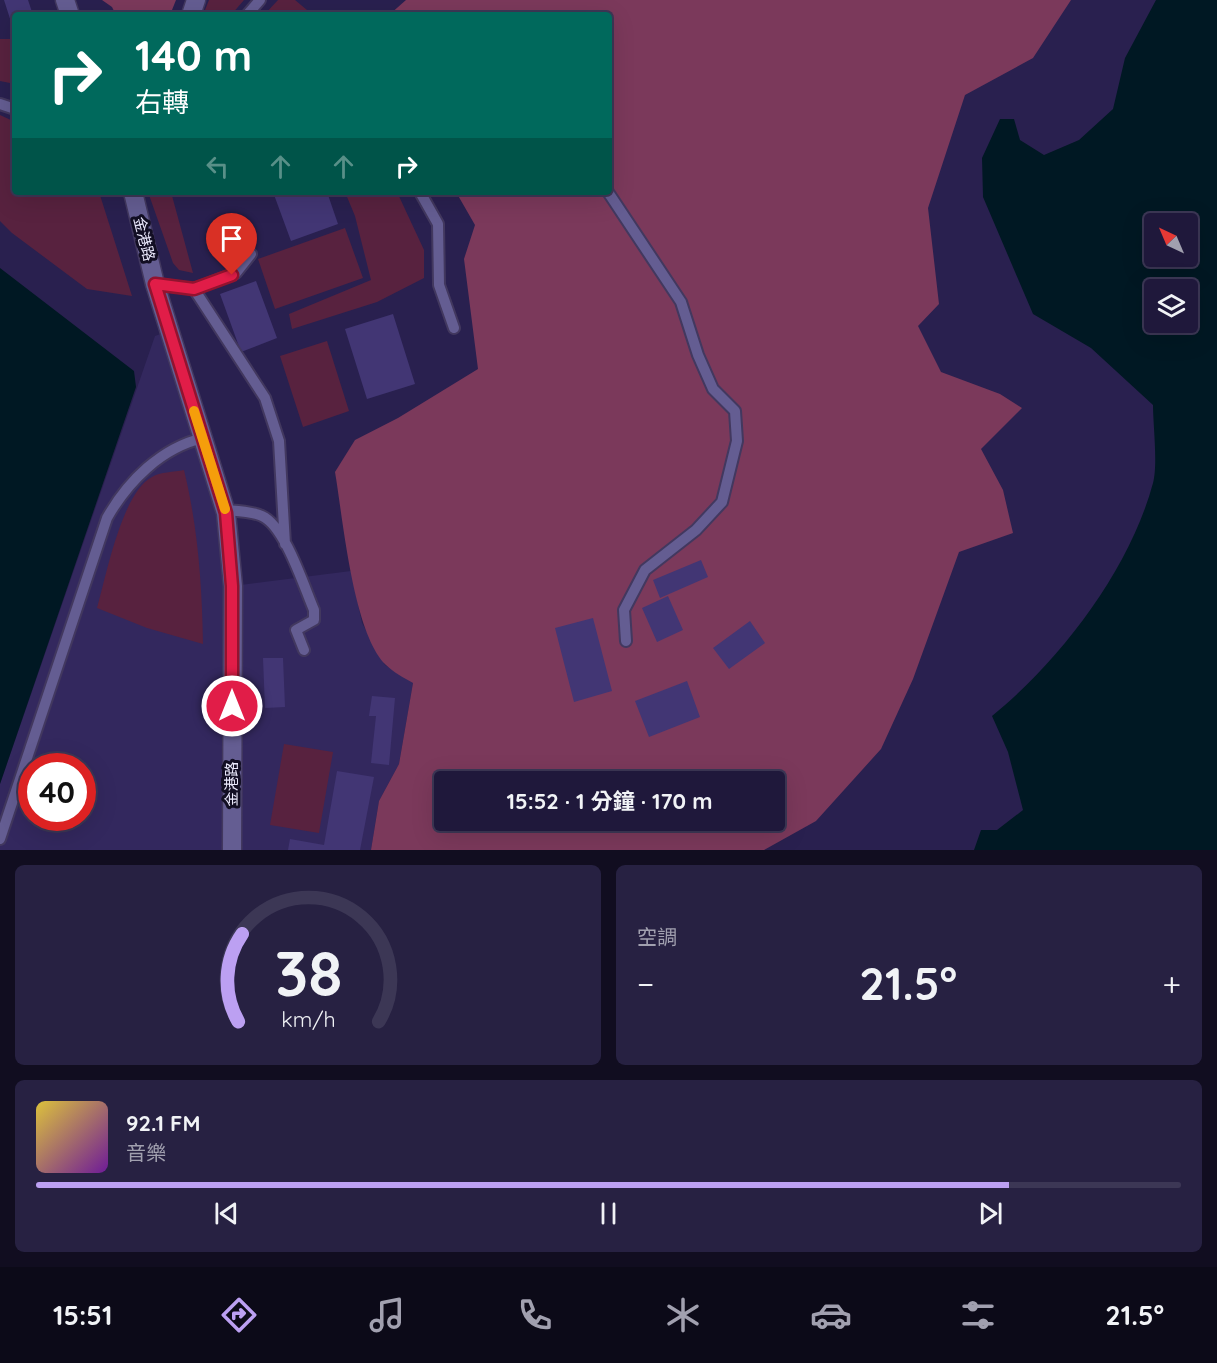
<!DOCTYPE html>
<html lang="zh-TW">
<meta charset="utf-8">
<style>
body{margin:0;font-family:Quicksand,"Noto Sans TC",sans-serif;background:#272142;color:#f1f3f6;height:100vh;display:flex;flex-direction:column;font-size:22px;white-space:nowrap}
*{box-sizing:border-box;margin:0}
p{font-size:20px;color:#a1a0af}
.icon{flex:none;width:33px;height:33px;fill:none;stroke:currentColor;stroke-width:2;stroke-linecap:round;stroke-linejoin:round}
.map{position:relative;height:850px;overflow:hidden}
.panel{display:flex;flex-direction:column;gap:15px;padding:15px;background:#110d20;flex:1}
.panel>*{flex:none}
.guide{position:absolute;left:12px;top:12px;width:600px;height:183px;border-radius:6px;box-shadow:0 6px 24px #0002,0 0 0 2px #3c3755;background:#00695c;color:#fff;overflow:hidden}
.needle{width:39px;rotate:316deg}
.buttons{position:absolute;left:1144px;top:213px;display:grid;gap:12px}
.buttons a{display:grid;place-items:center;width:54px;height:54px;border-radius:6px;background:#1f183b;box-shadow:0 6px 24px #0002,0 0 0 2px #3c3755;font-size:30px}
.speed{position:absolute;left:18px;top:753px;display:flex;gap:12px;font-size:30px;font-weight:700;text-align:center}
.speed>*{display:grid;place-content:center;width:78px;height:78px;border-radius:50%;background:#1f183b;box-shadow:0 6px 24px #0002,0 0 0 2px #3c3755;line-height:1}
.speed .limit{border:9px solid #d22;background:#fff;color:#111}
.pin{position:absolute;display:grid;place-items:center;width:51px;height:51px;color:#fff;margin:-62px -26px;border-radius:50% 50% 50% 0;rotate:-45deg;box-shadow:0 0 6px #0007}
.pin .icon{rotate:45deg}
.me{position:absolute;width:66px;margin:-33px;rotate:0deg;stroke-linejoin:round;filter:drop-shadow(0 0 4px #0008)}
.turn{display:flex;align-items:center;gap:21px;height:126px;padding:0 24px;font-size:27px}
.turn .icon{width:78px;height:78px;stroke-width:2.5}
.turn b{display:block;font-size:42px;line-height:51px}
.lanes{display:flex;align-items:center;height:57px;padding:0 24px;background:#0003;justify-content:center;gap:30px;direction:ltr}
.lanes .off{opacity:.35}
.big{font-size:45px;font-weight:700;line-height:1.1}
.panel .tile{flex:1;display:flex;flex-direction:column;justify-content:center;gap:9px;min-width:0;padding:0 21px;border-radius:9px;background:#272142}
.panel .dial{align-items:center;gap:0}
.dial svg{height:156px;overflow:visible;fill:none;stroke:#3c3755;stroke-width:7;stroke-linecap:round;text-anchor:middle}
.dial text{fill:#f1f3f6;stroke:none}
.song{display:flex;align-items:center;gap:18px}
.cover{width:72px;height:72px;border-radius:9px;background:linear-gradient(135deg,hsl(50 70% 55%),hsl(280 70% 35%))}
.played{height:6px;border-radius:3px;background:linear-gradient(90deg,#bca0f2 85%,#3c3755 85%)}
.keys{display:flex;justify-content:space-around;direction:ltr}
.heat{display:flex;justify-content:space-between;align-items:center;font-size:33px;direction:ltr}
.panel .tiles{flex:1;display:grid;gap:15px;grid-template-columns:1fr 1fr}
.tile:last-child{grid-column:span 2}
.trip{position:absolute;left:434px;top:771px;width:351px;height:60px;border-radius:6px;background:#1f183b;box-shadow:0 6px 24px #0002,0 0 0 2px #3c3755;font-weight:700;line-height:60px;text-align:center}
.tab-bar{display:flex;height:96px;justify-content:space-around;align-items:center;background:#0c0a18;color:#a1a0af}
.tab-bar .icon{width:42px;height:42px}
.tab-bar .active{color:#bca0f2}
.tab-bar b{font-size:27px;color:#f1f3f6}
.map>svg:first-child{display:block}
.built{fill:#33285e;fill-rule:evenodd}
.green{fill:#58223f}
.forest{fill:#7b395b;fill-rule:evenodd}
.water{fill:#001823;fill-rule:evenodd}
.building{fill:#423674}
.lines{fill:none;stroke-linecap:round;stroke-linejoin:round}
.lane-casing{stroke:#42385f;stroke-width:14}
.secondary-casing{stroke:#42385f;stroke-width:21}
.lane{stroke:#645d92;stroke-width:10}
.secondary{stroke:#645d92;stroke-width:18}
.route-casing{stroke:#92132f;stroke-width:15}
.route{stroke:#e11d48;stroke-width:10}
.slow{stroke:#f59e0b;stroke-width:10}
.labels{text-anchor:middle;stroke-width:6;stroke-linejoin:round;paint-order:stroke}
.street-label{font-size:15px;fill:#eae8fb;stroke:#120e23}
</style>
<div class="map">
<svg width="1217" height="850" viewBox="0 0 1217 850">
<rect width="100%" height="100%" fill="#29204f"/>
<!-- built -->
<path class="built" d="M 169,331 L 225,510 L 233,586 L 351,571 L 362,623 L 385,665 L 413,683 L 399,764 L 379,801 L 371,850 L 0,850 L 0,784 L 155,336 ZM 32,766 L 82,766 L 82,818 L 32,818 Z"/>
<!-- green -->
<path class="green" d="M 209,0 L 244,0 L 231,15 L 203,15 Z
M 278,0 L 295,0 L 313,15 L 264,15 Z
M 0,39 L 15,39 L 15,84 L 0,81 Z
M 0,115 L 15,122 L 15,192 L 99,192 L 132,296 L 87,289 L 12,233 L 0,221 Z
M 148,192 L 171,192 L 193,273 L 179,270 L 173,263 Z
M 345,192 L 397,192 L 424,250 L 424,278 L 377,302 L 292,329 L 289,314 L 371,280 L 355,216 Z
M 345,228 L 363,278 L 275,309 L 258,259 Z
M 327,341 L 349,411 L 303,427 L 280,356 Z
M 184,470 C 198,528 202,584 203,644 L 147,628 L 97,608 C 106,577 122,492 152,477 C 160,472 174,472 184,470 Z
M 284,744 L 333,752 L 319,833 L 270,825 Z"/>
<!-- forest -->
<path class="forest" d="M 102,0 L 176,0 L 170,15 L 116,15 L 112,7 Z
M 406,0 L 1071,0 L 1033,58 L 965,95 L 928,208 L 939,304 L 918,326 L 941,372 L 1000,394 L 1022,408 L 981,449 L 1003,490 L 1013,533 L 959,552 L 913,679 L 881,749 L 816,821 L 764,850 L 371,850 L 379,801 L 399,764 L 413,683 C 404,678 393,672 386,665 C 353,633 343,519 335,472 L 355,440 L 398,418 L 478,369 L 464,259 L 475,225 L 456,192 L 609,192 L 609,15 L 389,15 ZM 444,782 L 774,782 L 774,820 L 444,820 Z"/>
<!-- water -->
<path class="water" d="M 1156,0 L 1217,0 L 1217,850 L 974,850 L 981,830 L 997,830 L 1023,810 L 1008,752 L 992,716 C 1061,660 1130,569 1153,483 C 1158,465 1153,425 1153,405 L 1091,348 L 1033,314 L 983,197 L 982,158 L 1000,119 L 1014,119 L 1020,140 L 1044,155 L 1079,140 L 1113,109 L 1125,58 ZM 1155,224 L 1188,224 L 1188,256 L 1155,256 ZM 1155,290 L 1188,290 L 1188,322 L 1155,322 Z
M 0,268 L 134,371 L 136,387 L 0,784 Z"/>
<!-- building -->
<path class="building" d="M 4,0 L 28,0 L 33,15 L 15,15 L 13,28 Z
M 273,192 L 327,192 L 338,224 L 291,241 Z
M 256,281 L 277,338 L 241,352 L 220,294 Z
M 393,314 L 415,384 L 367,399 L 345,329 Z
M 701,560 L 708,577 L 660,598 L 653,580 Z
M 668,596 L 683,630 L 657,642 L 642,608 Z
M 593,618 L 612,691 L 574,702 L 555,628 Z
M 750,621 L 765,643 L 729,669 L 713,648 Z
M 263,658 L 283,658 L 285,707 L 265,708 Z
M 687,681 L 700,717 L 649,737 L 635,701 Z
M 372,696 L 395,698 L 389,765 L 371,763 L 376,716 L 369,716 Z
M 337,771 L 374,777 L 360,850 L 288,850 L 290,839 L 324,845 Z"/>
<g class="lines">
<defs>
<path id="lane" d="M 247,15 L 260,0
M 0,104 L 15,109
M 420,192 L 438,224 L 439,285 L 454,328
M 608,192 L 681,302 L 698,355 L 713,389 L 735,411 L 737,441 L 722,502 L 696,530 L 645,570 L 624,610 L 626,641
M 155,284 L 194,289 L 265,398 L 279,441 L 285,544
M 194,289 L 236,273 L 251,254
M 225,510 C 237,511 251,511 262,516 C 285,526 304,587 314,610 L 314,620 L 296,630 L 304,650
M 0,839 L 107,518 C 128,481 161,448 203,438"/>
<path id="secondary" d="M 65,0 L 70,15
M 191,15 L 196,0
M 133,192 L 155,284 L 226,513 L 233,586 L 232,850"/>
</defs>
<!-- lane casing -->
<use href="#lane" class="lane-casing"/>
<!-- secondary casing -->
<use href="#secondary" class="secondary-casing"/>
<!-- lane -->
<use href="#lane" class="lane"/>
<!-- secondary -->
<use href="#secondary" class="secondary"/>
</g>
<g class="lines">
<defs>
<path id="route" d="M 232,706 L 232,586 L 226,513 L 155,284 L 194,289 L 232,275"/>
</defs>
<!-- route casing -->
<use href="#route" class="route-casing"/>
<!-- route -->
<use href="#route" class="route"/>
<!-- slow -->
<path class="slow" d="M 194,411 L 225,509"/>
</g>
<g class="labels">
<!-- street labels -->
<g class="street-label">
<text transform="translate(144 239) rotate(76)" y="5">金港路</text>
<text transform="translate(232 784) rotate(-90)" y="5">金港路</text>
</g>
</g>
</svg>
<div class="buttons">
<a><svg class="needle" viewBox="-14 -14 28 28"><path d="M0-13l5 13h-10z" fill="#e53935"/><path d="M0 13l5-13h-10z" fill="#a1a0af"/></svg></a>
<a><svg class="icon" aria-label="layers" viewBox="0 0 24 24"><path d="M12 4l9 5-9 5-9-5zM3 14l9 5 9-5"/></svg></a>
</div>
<div class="speed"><div class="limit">40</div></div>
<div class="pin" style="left:232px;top:275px;background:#d93025"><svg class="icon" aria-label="arrive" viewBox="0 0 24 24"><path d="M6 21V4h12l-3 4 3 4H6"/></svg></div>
<svg class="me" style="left:232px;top:706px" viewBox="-20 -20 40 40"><circle r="17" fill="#e11d48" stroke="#fff" stroke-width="3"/><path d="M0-11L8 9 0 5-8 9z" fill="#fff"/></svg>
<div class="trip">15:52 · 1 分鐘 · 170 m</div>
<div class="guide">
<div class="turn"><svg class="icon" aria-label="right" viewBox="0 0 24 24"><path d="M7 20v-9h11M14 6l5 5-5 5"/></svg><div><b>140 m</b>右轉</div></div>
<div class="lanes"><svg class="icon off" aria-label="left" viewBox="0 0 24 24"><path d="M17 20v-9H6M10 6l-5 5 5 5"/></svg><svg class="icon off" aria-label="ahead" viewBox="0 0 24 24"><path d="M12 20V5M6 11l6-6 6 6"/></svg><svg class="icon off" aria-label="ahead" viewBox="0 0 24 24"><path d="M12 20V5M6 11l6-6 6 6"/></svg><svg class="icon" aria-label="right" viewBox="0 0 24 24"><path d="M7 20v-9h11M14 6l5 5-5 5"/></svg></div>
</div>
</div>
<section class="panel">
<div class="tiles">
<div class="tile dial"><svg viewBox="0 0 100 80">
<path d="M14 69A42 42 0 1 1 86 69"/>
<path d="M14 69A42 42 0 0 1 16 24" stroke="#bca0f2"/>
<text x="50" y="56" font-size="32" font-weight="700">38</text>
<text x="50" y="72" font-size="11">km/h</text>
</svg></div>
<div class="tile"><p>空調</p>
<div class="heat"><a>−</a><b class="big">21.5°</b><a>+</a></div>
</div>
<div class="tile">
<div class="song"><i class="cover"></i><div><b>92.1 FM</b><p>音樂</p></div></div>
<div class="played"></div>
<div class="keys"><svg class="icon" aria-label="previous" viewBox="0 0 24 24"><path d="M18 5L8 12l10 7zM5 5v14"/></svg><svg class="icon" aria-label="pause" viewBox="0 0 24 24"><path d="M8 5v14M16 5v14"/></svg><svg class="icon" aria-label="next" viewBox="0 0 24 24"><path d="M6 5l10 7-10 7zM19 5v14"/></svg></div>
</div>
</div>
</section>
<nav class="tab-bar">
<b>15:51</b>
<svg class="icon active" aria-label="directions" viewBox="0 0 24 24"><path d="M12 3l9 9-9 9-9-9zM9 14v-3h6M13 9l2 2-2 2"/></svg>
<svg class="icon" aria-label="music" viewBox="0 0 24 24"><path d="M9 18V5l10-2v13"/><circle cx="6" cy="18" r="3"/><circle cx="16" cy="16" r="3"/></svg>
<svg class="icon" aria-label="phone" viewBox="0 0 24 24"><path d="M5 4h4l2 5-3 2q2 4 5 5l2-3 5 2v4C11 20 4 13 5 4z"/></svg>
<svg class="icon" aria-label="climate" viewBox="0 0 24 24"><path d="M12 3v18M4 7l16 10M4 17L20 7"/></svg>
<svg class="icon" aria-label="car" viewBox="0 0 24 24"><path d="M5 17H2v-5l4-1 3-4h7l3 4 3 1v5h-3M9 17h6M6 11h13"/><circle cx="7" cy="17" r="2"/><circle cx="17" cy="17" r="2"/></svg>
<svg class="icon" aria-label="filters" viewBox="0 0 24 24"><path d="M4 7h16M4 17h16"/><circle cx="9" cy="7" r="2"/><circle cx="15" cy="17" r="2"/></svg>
<b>21.5°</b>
</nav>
